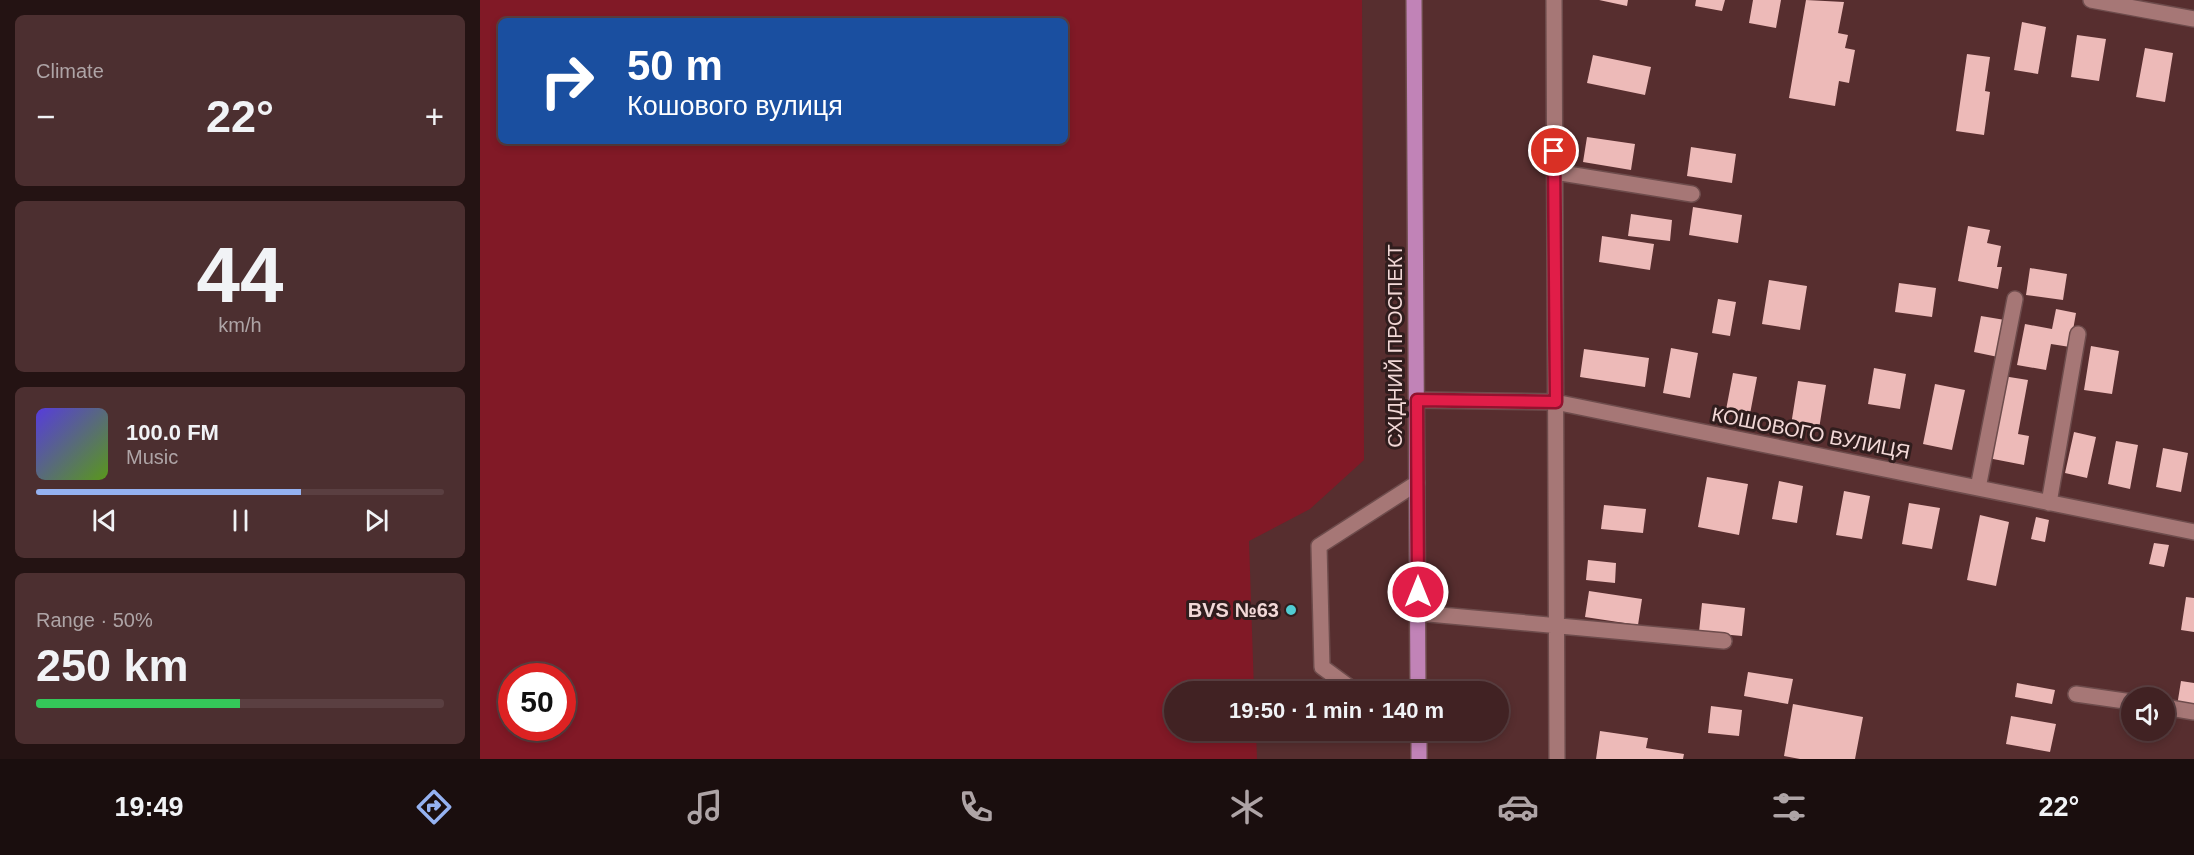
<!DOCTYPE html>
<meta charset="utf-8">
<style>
body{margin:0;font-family:Helvetica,sans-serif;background:#4c2f30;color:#f1f3f6;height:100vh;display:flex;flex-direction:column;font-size:22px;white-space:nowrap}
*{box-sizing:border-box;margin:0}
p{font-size:20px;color:#aea4a6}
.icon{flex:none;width:33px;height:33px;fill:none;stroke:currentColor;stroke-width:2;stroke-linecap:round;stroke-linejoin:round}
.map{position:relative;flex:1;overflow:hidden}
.sheet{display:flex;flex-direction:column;gap:15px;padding:15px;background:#241313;width:480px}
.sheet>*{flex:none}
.banner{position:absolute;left:18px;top:18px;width:570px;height:126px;border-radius:9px;box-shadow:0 3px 9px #0003,0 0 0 2px #5a3f41;background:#1a4fa0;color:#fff;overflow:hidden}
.fabs{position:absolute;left:1641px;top:687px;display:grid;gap:12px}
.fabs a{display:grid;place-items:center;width:54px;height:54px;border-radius:50%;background:#412223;box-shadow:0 3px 9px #0003,0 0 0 2px #5a3f41;font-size:30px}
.speed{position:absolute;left:18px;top:663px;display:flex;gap:12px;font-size:30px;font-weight:700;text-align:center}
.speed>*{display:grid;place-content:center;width:78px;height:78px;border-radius:50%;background:#412223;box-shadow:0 3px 9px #0003,0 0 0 2px #5a3f41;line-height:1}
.speed .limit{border:9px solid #d22;background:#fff;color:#111}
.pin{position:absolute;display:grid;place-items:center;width:51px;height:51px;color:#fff;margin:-26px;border:3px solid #fff;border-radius:50%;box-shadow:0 2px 6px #0007}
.me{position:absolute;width:66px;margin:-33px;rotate:0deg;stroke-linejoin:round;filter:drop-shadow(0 0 4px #0008)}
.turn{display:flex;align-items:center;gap:21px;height:126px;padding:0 30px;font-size:27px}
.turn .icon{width:78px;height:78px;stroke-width:2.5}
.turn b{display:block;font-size:42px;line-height:51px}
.big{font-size:45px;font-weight:700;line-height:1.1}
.sheet .widget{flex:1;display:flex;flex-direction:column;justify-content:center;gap:9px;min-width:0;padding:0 21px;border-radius:9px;background:#4c2f30}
.sheet .dial{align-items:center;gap:0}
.dial b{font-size:78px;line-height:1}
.song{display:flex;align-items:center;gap:18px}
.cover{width:72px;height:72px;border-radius:9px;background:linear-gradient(135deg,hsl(250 70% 55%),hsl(90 70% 35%))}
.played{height:6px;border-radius:3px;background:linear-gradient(90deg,#95b2f1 65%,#5a3f41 65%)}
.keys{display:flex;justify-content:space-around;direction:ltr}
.heat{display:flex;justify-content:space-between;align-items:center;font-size:33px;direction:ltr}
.charge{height:9px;border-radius:4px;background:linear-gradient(90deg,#34c759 50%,#5a3f41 0)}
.trip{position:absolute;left:684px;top:681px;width:345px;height:60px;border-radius:30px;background:#412223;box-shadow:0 3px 9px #0003,0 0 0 2px #5a3f41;font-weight:700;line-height:60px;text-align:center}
.tab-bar{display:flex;height:96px;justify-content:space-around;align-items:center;background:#1a0e0e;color:#aea4a6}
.tab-bar .icon{width:42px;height:42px}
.tab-bar .on{color:#95b2f1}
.tab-bar b{font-size:27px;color:#f1f3f6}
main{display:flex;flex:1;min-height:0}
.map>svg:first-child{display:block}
.green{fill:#811926;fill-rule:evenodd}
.building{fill:#edbab8}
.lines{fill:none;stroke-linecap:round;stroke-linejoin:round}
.minor-casing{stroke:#6e4c4c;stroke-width:18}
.major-casing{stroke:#6e4c4c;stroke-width:18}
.minor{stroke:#a67776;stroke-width:15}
.major{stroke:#c183b7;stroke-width:15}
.route-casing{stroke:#92132f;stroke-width:15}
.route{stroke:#e11d48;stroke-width:10}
.poi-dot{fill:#51ccd3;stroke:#301d1d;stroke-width:2}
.labels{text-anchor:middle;stroke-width:6;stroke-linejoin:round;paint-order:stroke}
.street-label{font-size:20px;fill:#f2d8d7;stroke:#301d1d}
.poi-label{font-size:20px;font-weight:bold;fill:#f2d8d7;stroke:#301d1d;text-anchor:end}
</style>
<main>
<section class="sheet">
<div class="widget"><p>Climate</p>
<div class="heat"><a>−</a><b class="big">22°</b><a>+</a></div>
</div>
<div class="widget dial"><b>44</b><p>km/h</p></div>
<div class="widget">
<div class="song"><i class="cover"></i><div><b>100.0 FM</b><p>Music</p></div></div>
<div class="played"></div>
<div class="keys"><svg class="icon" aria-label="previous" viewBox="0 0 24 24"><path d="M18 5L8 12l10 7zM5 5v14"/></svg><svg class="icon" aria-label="pause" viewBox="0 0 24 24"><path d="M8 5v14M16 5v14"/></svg><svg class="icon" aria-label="next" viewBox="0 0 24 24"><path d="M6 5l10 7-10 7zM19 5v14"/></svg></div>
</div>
<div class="widget"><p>Range · 50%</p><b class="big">250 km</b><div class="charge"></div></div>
</section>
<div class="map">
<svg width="1714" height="759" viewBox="0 0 1714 759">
<rect width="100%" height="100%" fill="#572e2f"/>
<!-- green -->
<path class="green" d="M 0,0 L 882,0 L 884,460 L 830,509 L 769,541 L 774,691 L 694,692 L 694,730 L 776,731 L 777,759 L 0,759 ZM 21,21 L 585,21 L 585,141 L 21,141 ZM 32,676 L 82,676 L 82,728 L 32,728 Z"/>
<!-- building -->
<path class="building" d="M 1119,0 L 1148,0 L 1147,6 Z
M 1216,0 L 1245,0 L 1242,11 L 1215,6 Z
M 1273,0 L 1301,0 L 1296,28 L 1269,23 Z
M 1326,0 L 1364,2 L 1358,33 L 1368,35 L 1365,48 L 1375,50 L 1369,83 L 1359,81 L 1355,106 L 1309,98 Z
M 1542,22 L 1566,27 L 1558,74 L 1534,70 Z
M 1597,35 L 1626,39 L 1619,81 L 1591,77 Z
M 1665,48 L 1693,53 L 1685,102 L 1656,97 Z
M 1487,54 L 1510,57 L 1505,91 L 1510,92 L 1504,135 L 1476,131 Z
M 1113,55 L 1171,67 L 1165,95 L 1107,83 Z
M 1107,137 L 1155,144 L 1151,170 L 1103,162 Z
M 1211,147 L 1256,154 L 1252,183 L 1207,176 Z
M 1213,207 L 1262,215 L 1258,243 L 1209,235 Z
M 1151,214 L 1192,220 L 1190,241 L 1148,236 Z
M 1488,226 L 1510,230 L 1507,243 L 1521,246 L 1517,267 L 1522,267 L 1518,289 L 1478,281 Z
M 1122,236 L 1174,244 L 1170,270 L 1119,262 Z
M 1550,268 L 1587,274 L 1583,300 L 1546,295 Z
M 1289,280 L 1327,286 L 1320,330 L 1282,324 Z
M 1419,283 L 1456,288 L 1452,317 L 1415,312 Z
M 1238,299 L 1256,302 L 1250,336 L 1232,333 Z
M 1576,309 L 1596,313 L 1590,347 L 1571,344 L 1566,370 L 1537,365 L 1545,324 L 1572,329 Z
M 1501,316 L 1525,320 L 1518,357 L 1494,352 Z
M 1611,346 L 1639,351 L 1632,394 L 1604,390 Z
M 1191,348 L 1218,353 L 1210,398 L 1183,393 Z
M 1104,349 L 1169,358 L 1165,387 L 1100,377 Z
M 1394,368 L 1426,374 L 1420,409 L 1388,404 Z
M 1253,373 L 1277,377 L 1270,414 L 1246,410 Z
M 1523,376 L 1548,380 L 1538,434 L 1549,436 L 1544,465 L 1508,458 Z
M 1318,381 L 1346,385 L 1339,429 L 1311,425 Z
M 1455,384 L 1485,390 L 1472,450 L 1443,444 Z
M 1594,432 L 1616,437 L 1607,478 L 1585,473 Z
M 1636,441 L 1658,445 L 1650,489 L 1628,484 Z
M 1683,448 L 1708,453 L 1701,492 L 1676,487 Z
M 1227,477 L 1268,484 L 1259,535 L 1218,527 Z
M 1299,481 L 1323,486 L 1317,523 L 1292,519 Z
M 1364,491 L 1390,496 L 1382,539 L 1356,535 Z
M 1429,503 L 1460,508 L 1452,549 L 1422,544 Z
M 1124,505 L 1166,509 L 1163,533 L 1121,529 Z
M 1500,515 L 1529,522 L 1516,586 L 1487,580 Z
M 1556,517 L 1569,520 L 1565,542 L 1551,539 Z
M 1674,543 L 1689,545 L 1684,567 L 1669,564 Z
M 1108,560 L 1136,563 L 1135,583 L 1106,580 Z
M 1109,591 L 1162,599 L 1158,625 L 1105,617 Z
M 1706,597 L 1714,598 L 1714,632 L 1701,630 Z
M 1222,603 L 1265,608 L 1262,636 L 1219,632 Z
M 1268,672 L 1313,679 L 1308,704 L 1264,696 Z
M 1701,681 L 1714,683 L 1714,708 L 1697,706 Z
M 1537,683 L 1575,690 L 1572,704 L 1535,697 Z
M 1313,704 L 1383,717 L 1375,759 L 1320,759 L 1304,756 Z
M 1231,706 L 1262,710 L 1259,736 L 1228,733 Z
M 1531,716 L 1576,724 L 1570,752 L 1526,744 Z
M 1120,731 L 1168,738 L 1166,748 L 1204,754 L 1203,759 L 1116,759 Z"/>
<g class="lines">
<defs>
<path id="minor" d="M 1074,0 L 1077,759
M 1611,0 L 1714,19
M 1075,172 L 1212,194
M 937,400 L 1075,402 L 1714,532
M 1498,488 L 1535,299
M 1569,503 L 1598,334
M 938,613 L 1244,641
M 876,692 L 842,667 L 839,546 L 937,483
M 1596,694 L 1652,702
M 1684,707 L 1714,712"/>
<path id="major" d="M 934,0 L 938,692
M 939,730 L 939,759"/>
</defs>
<!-- minor casing -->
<use href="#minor" class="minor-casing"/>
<!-- major casing -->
<use href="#major" class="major-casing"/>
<!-- minor -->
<use href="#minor" class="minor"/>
<!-- major -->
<use href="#major" class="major"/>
</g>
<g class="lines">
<defs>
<path id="route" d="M 938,592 L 937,400 L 1076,402 L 1074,151"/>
</defs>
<!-- route casing -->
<use href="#route" class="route-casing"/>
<!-- route -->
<use href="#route" class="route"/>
</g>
<!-- markers -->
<circle class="poi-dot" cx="811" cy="610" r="6"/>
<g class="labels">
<!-- street labels -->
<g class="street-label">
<text transform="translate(915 346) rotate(-90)" y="7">СХІДНИЙ ПРОСПЕКТ</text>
<text transform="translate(1331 433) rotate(11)" y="7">КОШОВОГО ВУЛИЦЯ</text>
</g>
<!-- poi labels -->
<g class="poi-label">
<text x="799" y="617">BVS №63</text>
</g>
</g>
</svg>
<div class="fabs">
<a><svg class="icon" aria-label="sound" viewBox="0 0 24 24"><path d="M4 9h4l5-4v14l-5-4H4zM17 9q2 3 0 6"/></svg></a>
</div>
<div class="speed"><div class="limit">50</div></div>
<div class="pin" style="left:1074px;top:151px;background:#d93025"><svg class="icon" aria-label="arrive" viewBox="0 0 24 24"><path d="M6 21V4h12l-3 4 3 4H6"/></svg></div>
<svg class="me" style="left:938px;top:592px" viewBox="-20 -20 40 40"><circle r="17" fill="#e11d48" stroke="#fff" stroke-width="3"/><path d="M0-11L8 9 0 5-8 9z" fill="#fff"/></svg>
<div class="trip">19:50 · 1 min · 140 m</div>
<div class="banner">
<div class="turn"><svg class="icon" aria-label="right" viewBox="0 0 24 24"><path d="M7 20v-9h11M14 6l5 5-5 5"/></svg><div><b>50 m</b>Кошового вулиця</div></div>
</div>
</div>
</main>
<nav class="tab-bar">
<b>19:49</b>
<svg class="icon on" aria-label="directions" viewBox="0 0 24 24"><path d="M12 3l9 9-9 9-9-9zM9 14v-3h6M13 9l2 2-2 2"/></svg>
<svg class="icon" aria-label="music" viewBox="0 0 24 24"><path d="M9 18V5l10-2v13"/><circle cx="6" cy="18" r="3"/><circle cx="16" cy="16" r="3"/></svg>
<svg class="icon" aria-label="phone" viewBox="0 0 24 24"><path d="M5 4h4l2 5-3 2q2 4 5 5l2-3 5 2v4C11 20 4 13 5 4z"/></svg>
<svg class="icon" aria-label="climate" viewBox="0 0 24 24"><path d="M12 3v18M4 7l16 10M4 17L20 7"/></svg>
<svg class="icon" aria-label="car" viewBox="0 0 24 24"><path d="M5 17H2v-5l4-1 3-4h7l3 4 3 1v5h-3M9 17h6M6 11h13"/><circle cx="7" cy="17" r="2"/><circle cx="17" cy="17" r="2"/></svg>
<svg class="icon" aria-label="filters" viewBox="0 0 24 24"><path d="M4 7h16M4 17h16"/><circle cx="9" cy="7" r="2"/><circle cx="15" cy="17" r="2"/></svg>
<b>22°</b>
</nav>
